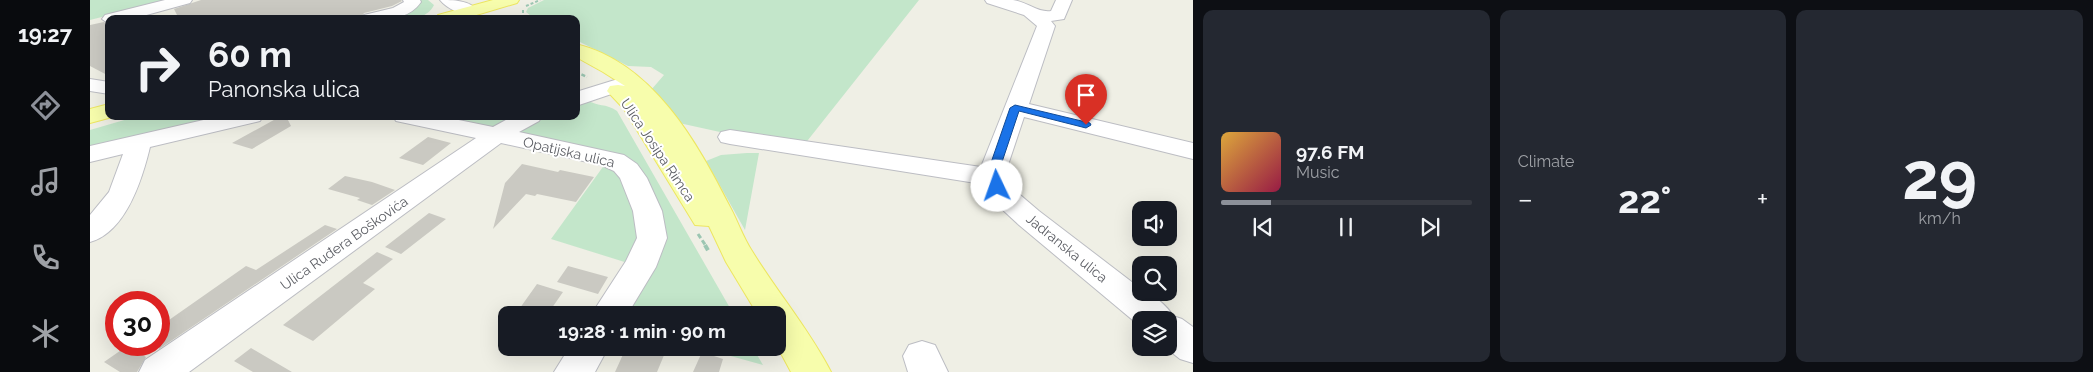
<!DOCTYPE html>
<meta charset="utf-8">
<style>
body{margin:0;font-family:Raleway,sans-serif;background:#242831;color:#f1f3f6;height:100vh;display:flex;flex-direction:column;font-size:19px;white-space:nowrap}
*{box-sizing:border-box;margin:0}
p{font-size:16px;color:#9ea1a6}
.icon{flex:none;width:28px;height:28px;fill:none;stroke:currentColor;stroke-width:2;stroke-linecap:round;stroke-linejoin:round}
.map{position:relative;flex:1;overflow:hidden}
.side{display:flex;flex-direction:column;gap:10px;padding:10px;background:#0d0f14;width:900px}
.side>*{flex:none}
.top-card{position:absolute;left:15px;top:15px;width:475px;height:105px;border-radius:10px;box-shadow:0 5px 20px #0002;background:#171b24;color:#f1f3f6;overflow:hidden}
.controls{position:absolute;left:1042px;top:201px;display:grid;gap:10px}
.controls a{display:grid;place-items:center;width:45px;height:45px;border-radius:10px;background:#171b24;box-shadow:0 5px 20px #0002;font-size:25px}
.speed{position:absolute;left:15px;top:291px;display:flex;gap:10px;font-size:25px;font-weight:700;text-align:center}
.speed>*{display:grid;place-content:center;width:65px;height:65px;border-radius:50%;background:#171b24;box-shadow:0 5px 20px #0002;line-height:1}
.speed .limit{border:8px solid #d22;background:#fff;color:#111}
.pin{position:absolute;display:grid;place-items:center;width:42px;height:42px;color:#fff;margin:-51px -21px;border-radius:50% 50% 50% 0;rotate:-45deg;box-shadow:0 0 5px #0007}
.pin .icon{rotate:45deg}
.me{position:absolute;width:55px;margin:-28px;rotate:357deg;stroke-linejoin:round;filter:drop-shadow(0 0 4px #0008)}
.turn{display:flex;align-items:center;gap:18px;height:105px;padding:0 20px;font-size:22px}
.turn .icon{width:65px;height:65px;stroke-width:2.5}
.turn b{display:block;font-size:35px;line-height:42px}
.big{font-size:38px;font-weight:700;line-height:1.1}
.side .widget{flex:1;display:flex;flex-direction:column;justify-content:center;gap:8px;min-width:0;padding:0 18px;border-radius:10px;background:#242831}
.side .dial{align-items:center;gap:0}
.dial b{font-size:65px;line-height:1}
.song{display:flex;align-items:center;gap:15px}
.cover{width:60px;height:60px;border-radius:8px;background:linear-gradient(135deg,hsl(40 70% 55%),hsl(340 70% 35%))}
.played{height:5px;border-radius:2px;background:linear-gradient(90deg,#8c9099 20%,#363941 20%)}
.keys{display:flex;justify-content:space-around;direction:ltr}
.heat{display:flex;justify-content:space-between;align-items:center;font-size:28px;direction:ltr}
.side .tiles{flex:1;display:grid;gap:10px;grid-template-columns:repeat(3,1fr)}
.trip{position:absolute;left:408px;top:306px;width:288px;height:50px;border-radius:10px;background:#171b24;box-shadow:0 5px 20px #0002;font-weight:700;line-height:50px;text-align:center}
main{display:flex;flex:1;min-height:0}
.menu{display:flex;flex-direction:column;width:90px;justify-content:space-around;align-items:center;background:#090b0e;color:#9ea1a6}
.menu .icon{width:35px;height:35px}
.menu .current{color:#8c9099}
.menu b{font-size:22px;color:#f1f3f6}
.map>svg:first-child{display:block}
.green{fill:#c3e6ca}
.building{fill:#cac9c2}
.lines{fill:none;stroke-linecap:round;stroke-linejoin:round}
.minor-casing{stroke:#bcbdc3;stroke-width:2}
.major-casing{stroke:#ede660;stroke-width:2}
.path-far3{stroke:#9cc6b2;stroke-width:2;stroke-dasharray:3 2;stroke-linecap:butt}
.path-far2{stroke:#9cc6b2;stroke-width:2.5;stroke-dasharray:4 2;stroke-linecap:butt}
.path-far1{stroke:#9cc6b2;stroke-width:3;stroke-dasharray:5 2.5;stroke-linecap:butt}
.path{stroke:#9cc6b2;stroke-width:4;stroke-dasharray:6 3;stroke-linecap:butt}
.minor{fill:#fff;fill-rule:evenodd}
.major{fill:#f7fdac;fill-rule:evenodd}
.route{fill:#1a73e8;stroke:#114b97}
.labels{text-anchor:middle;stroke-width:4;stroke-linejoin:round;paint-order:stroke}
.street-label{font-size:14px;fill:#5d5f65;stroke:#fff}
</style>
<main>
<nav class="menu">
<b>19:27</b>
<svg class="icon current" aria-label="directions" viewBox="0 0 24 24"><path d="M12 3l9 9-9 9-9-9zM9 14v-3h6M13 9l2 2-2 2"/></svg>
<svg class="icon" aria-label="music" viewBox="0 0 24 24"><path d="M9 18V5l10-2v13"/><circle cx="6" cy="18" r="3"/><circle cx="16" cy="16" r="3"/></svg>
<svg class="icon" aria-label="phone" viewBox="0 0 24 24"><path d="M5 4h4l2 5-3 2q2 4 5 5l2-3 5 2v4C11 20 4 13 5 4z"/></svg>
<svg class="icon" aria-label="climate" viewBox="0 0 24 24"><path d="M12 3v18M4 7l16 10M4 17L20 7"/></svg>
</nav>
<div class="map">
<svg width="1103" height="372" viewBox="0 0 1103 372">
<rect width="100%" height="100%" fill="#efefe5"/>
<!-- green -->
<path class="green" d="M 0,0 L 79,0 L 0,20 Z
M 326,0 L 338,0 L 344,5 C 335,23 311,19 294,19 Z
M 454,0 L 829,0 L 714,145 L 630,132 L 589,123 L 561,90 L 574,75 L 561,67 L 538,66 L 486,40 L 486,19 L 445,19 L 436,12 L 438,8 Z
M 498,100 C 507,107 516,103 527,111 L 644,315 L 535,315 L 573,245 L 547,164 L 429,135 L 432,126 L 457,116 L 486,116 L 486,105 Z
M 48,116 L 140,116 L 0,146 L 0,130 Z
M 344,116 L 429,116 L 403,127 L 390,129 Z
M 657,153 L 669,153 L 655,230 L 616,161 L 631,155 Z
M 515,164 L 529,175 L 553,229 L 541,264 L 461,239 Z
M 612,348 L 663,348 L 673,365 Z"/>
<!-- building -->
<path class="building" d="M 111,0 L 311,0 L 312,1 L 302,6 L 274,13 L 270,19 L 89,19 L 84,9 Z
M 14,22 L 19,26 L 19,76 L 0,66 L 0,25 Z
M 191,116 L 196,116 L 201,126 L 162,149 L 142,143 Z
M 338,137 L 361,143 L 333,165 L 309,158 Z
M 432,164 L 468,172 L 470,170 L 504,177 L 486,202 L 447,194 L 445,196 L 436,194 L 403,229 L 415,183 Z
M 255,176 L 282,182 L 305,190 L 282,205 L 267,200 L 270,198 L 238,189 Z
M 339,213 L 356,219 L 311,254 L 295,247 Z
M 235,225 L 247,229 L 69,349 L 69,327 L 156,266 L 166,270 Z
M 287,252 L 303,259 L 273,283 L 285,289 L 223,341 L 193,325 Z
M 478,266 L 518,277 L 508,294 L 467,282 Z
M 447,284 L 473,292 L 457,315 L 425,315 Z
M 37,346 L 56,357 L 47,372 L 30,372 L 14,362 Z
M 161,348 L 202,372 L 163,372 L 144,361 Z
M 536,348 L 577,348 L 567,372 L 525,372 Z
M 612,352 L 633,359 L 629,372 L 603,372 Z"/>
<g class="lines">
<defs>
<path id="minor" d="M 75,0 L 102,0 L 100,3 L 42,19 L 19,19 L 19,24 L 12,19 L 15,15 Z
M 313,0 L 330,0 L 331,2 C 317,22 293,19 272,19 L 274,15 L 303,8 L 314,2 Z
M 350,0 C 363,0 380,0 388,11 L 386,15 C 375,17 357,9 350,0 Z
M 895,0 C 904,0 914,0 923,0 C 937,2 948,13 961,11 L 966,0 L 982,0 L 974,19 L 961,21 L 965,26 L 939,104 L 1103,143 L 1103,159 L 934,117 L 914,177 L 922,188 L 949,211 L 1051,289 L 1051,292 C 1062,292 1078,307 1083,316 L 1092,319 L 1103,327 L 1103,363 L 1090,359 L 1076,348 L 1079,348 L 1079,320 L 1051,320 L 1051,327 L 929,225 L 902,200 L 892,184 L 640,144 L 631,142 L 628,137 L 631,132 L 640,130 L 891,167 L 947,26 L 934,15 L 897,3 Z
M 541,75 L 548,77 L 551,81 L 548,85 L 486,106 L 486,92 Z
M 0,79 L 19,82 L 19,94 L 0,91 Z
M 131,116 L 173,116 L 170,121 L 60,147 C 52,180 36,232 0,242 L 0,215 L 19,192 L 33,154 L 0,162 L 0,146 Z
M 303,116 L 349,116 L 403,127 L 423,116 L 452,116 L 449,121 L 429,132 L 534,155 L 547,164 L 557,178 L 572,211 L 577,238 L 566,267 L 537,315 L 501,315 L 536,261 L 547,238 L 543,211 L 530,178 L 524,171 L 511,165 L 411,143 L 99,372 L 49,372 L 55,360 L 386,138 L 306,121 Z
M 832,341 L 845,345 L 858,372 L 818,372 L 813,356 L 819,345 Z
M 479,348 L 518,348 L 505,372 L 464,372 Z"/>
<path id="major" d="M 403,0 L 429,0 L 427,3 L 373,19 L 346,19 L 348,15 Z
M 486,44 C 563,63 607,142 640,207 C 648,222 653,237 662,251 C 687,292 719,329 741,372 L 701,372 L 686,344 L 686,315 L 668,315 L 636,262 L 619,226 L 605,225 L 534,109 L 517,91 L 520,86 L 528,85 L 535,86 L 513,72 L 486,57 Z
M 19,104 L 19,116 L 26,116 L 0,123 L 0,109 Z"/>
</defs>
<!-- minor casing -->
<use href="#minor" class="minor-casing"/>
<!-- major casing -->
<use href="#major" class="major-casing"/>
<!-- path-far3 -->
<path class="path-far3" d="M 436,6 L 450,0
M 433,10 L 433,17 L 437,19"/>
<!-- path-far2 -->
<path class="path-far2" d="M 486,72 L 497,77"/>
<!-- path-far1 -->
<path class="path-far1" d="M 608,234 L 616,246"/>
<!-- path -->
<path class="path" d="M 615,245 L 619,252"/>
<!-- minor -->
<use href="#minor" class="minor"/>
<!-- major -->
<use href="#major" class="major"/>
</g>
<!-- route -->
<path class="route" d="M 925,105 L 1000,123 L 1001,125 L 996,128 L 929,111 L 907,177 L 913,186 L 907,189 L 903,188 L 896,177 L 920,108 Z"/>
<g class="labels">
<!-- street labels -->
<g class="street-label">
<text transform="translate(568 150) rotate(56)" y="5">Ulica Josipa Rimca</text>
<text transform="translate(479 152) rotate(13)" y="5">Opatijska ulica</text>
<text transform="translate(254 243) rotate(-35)" y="5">Ulica Ruđera Boškovića</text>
<text transform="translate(977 248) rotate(39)" y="5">Jadranska ulica</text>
</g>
</g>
</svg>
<div class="controls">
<a><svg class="icon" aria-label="sound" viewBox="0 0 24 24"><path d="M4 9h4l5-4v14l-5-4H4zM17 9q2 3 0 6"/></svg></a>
<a><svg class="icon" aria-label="search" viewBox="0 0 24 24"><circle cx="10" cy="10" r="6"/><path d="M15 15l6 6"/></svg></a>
<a><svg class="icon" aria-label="layers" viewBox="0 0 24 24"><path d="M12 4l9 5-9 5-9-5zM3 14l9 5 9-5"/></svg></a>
</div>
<div class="speed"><div class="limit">30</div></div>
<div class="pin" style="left:996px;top:125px;background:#d93025"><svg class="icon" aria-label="arrive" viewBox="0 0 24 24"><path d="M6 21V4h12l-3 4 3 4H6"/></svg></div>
<svg class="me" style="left:907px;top:186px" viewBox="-20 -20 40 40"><circle r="19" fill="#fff"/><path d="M0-13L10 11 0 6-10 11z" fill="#1a73e8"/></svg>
<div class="trip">19:28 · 1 min · 90 m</div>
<div class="top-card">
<div class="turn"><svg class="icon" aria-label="right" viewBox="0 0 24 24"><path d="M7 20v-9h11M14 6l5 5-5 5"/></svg><div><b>60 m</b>Panonska ulica</div></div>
</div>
</div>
<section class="side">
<div class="tiles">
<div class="widget">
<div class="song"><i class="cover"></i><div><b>97.6 FM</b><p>Music</p></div></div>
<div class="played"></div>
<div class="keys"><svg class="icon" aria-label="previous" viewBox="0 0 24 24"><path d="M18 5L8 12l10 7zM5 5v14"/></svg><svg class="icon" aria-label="pause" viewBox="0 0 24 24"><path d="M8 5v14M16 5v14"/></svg><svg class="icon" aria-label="next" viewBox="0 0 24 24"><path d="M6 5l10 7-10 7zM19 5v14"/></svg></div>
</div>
<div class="widget"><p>Climate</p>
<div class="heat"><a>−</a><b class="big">22°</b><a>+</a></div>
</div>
<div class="widget dial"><b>29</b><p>km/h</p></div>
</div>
</section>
</main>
